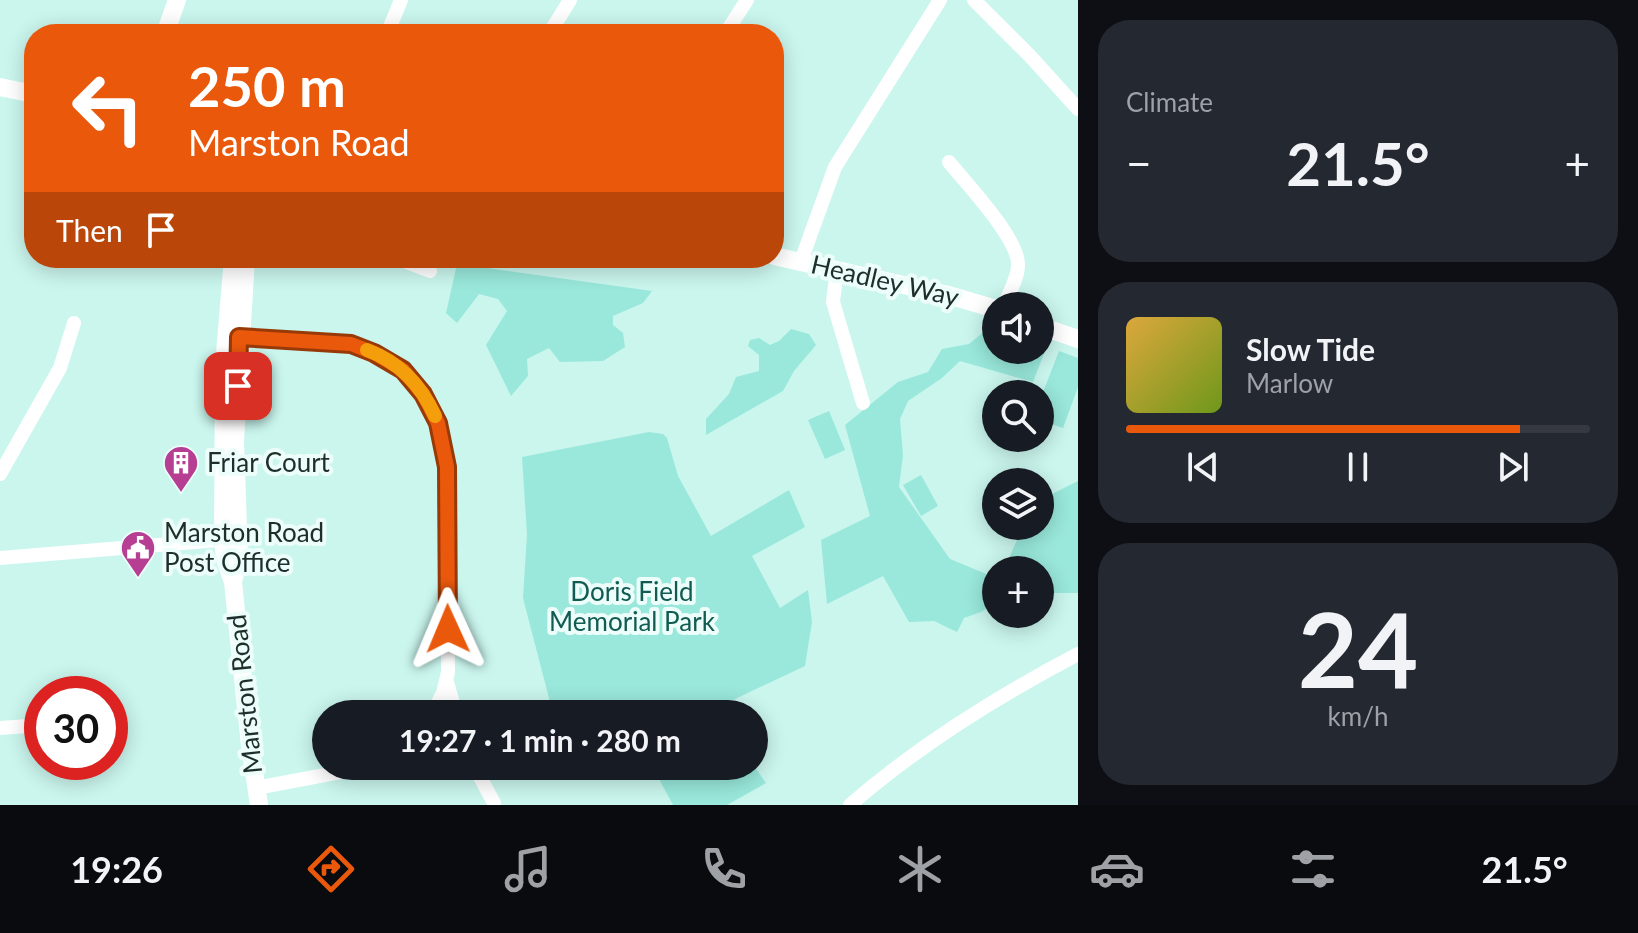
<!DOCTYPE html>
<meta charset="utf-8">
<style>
body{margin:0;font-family:Lato,sans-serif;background:#242831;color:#f1f3f6;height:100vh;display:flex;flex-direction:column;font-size:30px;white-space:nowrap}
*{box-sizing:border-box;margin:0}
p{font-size:26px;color:#9ea1a6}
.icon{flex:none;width:44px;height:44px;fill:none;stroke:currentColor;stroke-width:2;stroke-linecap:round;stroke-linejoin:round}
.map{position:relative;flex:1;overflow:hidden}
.details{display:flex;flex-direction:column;gap:20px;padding:20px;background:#0d0f14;width:560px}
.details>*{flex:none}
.banner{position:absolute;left:24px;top:24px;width:760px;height:244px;border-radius:32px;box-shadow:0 4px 20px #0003;background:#ea580c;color:#fff;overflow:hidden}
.tools{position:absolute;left:982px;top:292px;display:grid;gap:16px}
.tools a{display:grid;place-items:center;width:72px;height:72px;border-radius:50%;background:#171b24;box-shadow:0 4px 20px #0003;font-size:40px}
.speed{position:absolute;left:24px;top:676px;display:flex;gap:16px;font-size:40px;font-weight:700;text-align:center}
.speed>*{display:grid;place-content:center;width:104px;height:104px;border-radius:50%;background:#171b24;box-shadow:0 4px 20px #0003;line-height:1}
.speed .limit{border:12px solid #d22;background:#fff;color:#111}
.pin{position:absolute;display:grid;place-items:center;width:68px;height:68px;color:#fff;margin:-34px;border-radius:16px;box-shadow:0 4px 12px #0006}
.me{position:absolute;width:88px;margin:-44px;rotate:359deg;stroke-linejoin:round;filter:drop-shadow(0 0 6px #0008)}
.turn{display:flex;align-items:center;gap:28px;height:168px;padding:0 32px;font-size:36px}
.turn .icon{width:104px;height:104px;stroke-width:2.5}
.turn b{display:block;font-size:56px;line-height:68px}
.then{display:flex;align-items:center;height:76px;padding:0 32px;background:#0003;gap:16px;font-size:30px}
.big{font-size:60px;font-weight:700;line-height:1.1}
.details .card{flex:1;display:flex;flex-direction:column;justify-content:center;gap:12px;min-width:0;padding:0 28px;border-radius:32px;background:#242831}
.details .dial{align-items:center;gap:0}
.dial b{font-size:104px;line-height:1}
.song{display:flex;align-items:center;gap:24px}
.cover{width:96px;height:96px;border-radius:12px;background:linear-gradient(135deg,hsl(40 70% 55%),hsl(80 70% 35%))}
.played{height:8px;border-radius:4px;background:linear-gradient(90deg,#ea580c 85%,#363941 85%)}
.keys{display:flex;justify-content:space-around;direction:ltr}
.heat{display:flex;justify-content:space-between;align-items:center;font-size:44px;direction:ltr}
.trip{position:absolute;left:312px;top:700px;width:456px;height:80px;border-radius:40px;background:#171b24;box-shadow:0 4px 20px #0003;font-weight:700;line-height:80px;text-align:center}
.tabs{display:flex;height:128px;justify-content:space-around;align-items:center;background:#090b0e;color:#9ea1a6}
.tabs .icon{width:56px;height:56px}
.tabs .current{color:#ea580c}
.tabs b{font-size:36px;color:#f1f3f6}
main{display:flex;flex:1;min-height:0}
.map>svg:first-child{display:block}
.green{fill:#99e8db}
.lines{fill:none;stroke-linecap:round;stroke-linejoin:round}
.minor{stroke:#fff;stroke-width:14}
.major{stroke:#fff;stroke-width:18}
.route-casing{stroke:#983908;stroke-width:20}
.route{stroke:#ea580c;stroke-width:14}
.slow{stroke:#f59e0b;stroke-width:14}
.labels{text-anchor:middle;stroke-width:8;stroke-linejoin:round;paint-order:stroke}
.street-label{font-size:26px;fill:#1d2e2b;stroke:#ecfdfa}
.poi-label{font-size:26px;fill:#1d2e2b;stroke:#ecfdfa;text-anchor:start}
.park-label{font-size:26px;fill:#115b52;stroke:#ecfdfa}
</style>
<main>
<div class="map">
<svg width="1078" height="805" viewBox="0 0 1078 805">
<rect width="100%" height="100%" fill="#caf6ee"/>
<!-- green -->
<path class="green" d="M 457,264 L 652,291 L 643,303 L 613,316 L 613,325 L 623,333 L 625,347 L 603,361 L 560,362 L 549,348 L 527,359 L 528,376 L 511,396 L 486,345 L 507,311 L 498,299 L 479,294 L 457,323 L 446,313 Z
M 791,329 L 809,334 L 816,345 L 794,371 L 783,391 L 706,435 L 706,419 L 729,394 L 736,377 L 759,371 L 759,355 L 748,346 L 750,340 L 759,338 L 770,345 L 779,341 Z
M 996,329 L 996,350 L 1040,350 L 1040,348 L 1045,351 L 1033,382 L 960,361 L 942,378 L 908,401 L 900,419 L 903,455 L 899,487 L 950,559 L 996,578 L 996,603 L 981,612 L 964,618 L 957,632 L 934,621 L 909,622 L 883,576 L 827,604 L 821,540 L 870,516 L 845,425 L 898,382 L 928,372 L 942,349 L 969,344 L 985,331 Z
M 1059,351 L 1078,358 L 1078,387 L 1063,428 L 1040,420 L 1040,400 Z
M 829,411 L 845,450 L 825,459 L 808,420 Z
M 649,432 L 663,434 L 667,438 L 678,476 L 711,536 L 789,490 L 805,527 L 752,556 L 780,608 L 808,590 L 812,622 L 805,666 L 714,709 L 717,714 L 556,714 L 550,702 L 523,598 L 527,534 L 522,457 Z
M 921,475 L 938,506 L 921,516 L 903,485 Z
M 1078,481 L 1078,593 L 1054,593 L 1040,601 L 1040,570 L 1004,570 L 1023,526 L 1040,526 L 1040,500 Z
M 652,766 L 754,766 L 766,783 L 727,805 L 673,805 Z"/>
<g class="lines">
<!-- minor -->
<path class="minor" d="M 974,0 L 1031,57 L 1078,109
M 387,34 L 401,0
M 549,34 L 570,0
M 725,34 L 747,0
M 949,162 C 967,184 1019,239 1018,265 C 1018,278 1009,293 1004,306
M 396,258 L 430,271
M 801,261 L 835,167 L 940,0
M 837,269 L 833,302 L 863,403
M 239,337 C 272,340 322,336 351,344 C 410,360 440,408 447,467 L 448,672 L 443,693 L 432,714
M 0,474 L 60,368 L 74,323
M 0,558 L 231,539
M 447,682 L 456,714
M 0,728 L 42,725
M 474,766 L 494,803
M 256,788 L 372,766
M 850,805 C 919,745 998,696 1078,654"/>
<!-- major -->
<path class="major" d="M 165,34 L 177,0
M 0,87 L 34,94
M 774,256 L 948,295 L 996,309
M 233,258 L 224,365 L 223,539 L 225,559 L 233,582 L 250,745 L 259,805
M 1040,326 L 1078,339
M 233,582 L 239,557 L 235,441 L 246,258"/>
</g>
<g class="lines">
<defs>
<path id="route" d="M 238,386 L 239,337 L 351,344 L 374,353 L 403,370 L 423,394 L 438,423 L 447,467 L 448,629"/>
</defs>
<!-- route casing -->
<use href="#route" class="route-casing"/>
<!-- route -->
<use href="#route" class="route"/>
<!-- slow -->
<path class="slow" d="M 367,350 C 399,362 421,385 435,416"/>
</g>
<!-- icons -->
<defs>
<symbol id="building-pin" viewBox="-11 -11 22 30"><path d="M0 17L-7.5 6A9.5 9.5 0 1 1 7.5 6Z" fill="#b63e93" stroke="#ecfdfa"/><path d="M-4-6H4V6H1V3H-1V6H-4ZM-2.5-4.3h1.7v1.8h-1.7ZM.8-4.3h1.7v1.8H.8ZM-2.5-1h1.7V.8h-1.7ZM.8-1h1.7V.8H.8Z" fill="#fff"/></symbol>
<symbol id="civic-pin" viewBox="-11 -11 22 30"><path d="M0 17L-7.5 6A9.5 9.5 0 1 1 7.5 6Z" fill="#b63e93" stroke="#ecfdfa"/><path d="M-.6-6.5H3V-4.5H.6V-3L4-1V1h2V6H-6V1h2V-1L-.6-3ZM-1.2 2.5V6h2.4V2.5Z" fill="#fff"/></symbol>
</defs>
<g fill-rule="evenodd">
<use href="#building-pin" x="161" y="443" width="40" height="54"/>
<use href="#civic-pin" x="118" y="528" width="40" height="54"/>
</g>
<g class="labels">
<!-- street labels -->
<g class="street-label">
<text transform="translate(885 281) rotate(13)" y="9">Headley Way</text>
<text transform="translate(245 694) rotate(-96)" y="9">Marston Road</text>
</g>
<!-- poi labels -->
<g class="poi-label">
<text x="207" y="472">Friar Court</text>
<text x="164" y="542">Marston Road<tspan x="164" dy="30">Post Office</tspan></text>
</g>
<!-- park labels -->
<g class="park-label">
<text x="632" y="601">Doris Field<tspan x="632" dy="30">Memorial Park</tspan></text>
</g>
</g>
</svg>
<div class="tools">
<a><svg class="icon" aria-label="sound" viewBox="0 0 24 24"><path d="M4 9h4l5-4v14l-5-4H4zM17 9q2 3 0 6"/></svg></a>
<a><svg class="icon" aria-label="search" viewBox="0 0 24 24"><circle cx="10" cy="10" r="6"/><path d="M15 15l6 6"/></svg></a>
<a><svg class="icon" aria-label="layers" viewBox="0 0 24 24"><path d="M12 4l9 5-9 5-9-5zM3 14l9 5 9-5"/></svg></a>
<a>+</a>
</div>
<div class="speed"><div class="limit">30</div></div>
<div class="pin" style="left:238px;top:386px;background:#d93025"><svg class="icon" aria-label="arrive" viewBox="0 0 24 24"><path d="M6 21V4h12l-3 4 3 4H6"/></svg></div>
<svg class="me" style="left:448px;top:629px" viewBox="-20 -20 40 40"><path d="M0-17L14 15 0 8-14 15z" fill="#ea580c" stroke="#fff" stroke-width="4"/></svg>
<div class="trip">19:27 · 1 min · 280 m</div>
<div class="banner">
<div class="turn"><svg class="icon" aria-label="left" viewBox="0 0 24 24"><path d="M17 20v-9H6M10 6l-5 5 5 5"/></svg><div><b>250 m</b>Marston Road</div></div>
<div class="then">Then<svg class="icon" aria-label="arrive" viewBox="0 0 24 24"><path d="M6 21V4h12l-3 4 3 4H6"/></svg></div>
</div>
</div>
<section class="details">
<div class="card"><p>Climate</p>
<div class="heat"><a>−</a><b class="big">21.5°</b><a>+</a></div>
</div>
<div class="card">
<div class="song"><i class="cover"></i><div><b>Slow Tide</b><p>Marlow</p></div></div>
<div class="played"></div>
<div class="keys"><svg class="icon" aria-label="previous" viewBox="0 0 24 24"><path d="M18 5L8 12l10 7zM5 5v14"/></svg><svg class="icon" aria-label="pause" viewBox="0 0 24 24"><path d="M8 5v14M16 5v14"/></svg><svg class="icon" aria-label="next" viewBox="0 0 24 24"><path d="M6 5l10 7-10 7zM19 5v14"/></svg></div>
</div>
<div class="card dial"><b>24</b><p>km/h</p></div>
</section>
</main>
<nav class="tabs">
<b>19:26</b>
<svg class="icon current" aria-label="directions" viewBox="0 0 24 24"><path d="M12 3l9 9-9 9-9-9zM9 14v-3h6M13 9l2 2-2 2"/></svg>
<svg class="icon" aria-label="music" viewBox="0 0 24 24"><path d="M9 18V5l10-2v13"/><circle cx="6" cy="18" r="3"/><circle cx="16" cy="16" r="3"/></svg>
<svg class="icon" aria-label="phone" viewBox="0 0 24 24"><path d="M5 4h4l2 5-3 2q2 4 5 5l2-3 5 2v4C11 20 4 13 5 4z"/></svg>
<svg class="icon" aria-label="climate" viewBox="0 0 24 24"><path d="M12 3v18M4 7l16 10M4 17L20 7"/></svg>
<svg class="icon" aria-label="car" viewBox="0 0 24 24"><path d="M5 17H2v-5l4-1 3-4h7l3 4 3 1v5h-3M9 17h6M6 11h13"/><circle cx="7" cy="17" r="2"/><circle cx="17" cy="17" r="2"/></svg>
<svg class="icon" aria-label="filters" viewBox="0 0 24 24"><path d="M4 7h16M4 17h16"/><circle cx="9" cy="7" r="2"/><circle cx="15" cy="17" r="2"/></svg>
<b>21.5°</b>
</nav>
